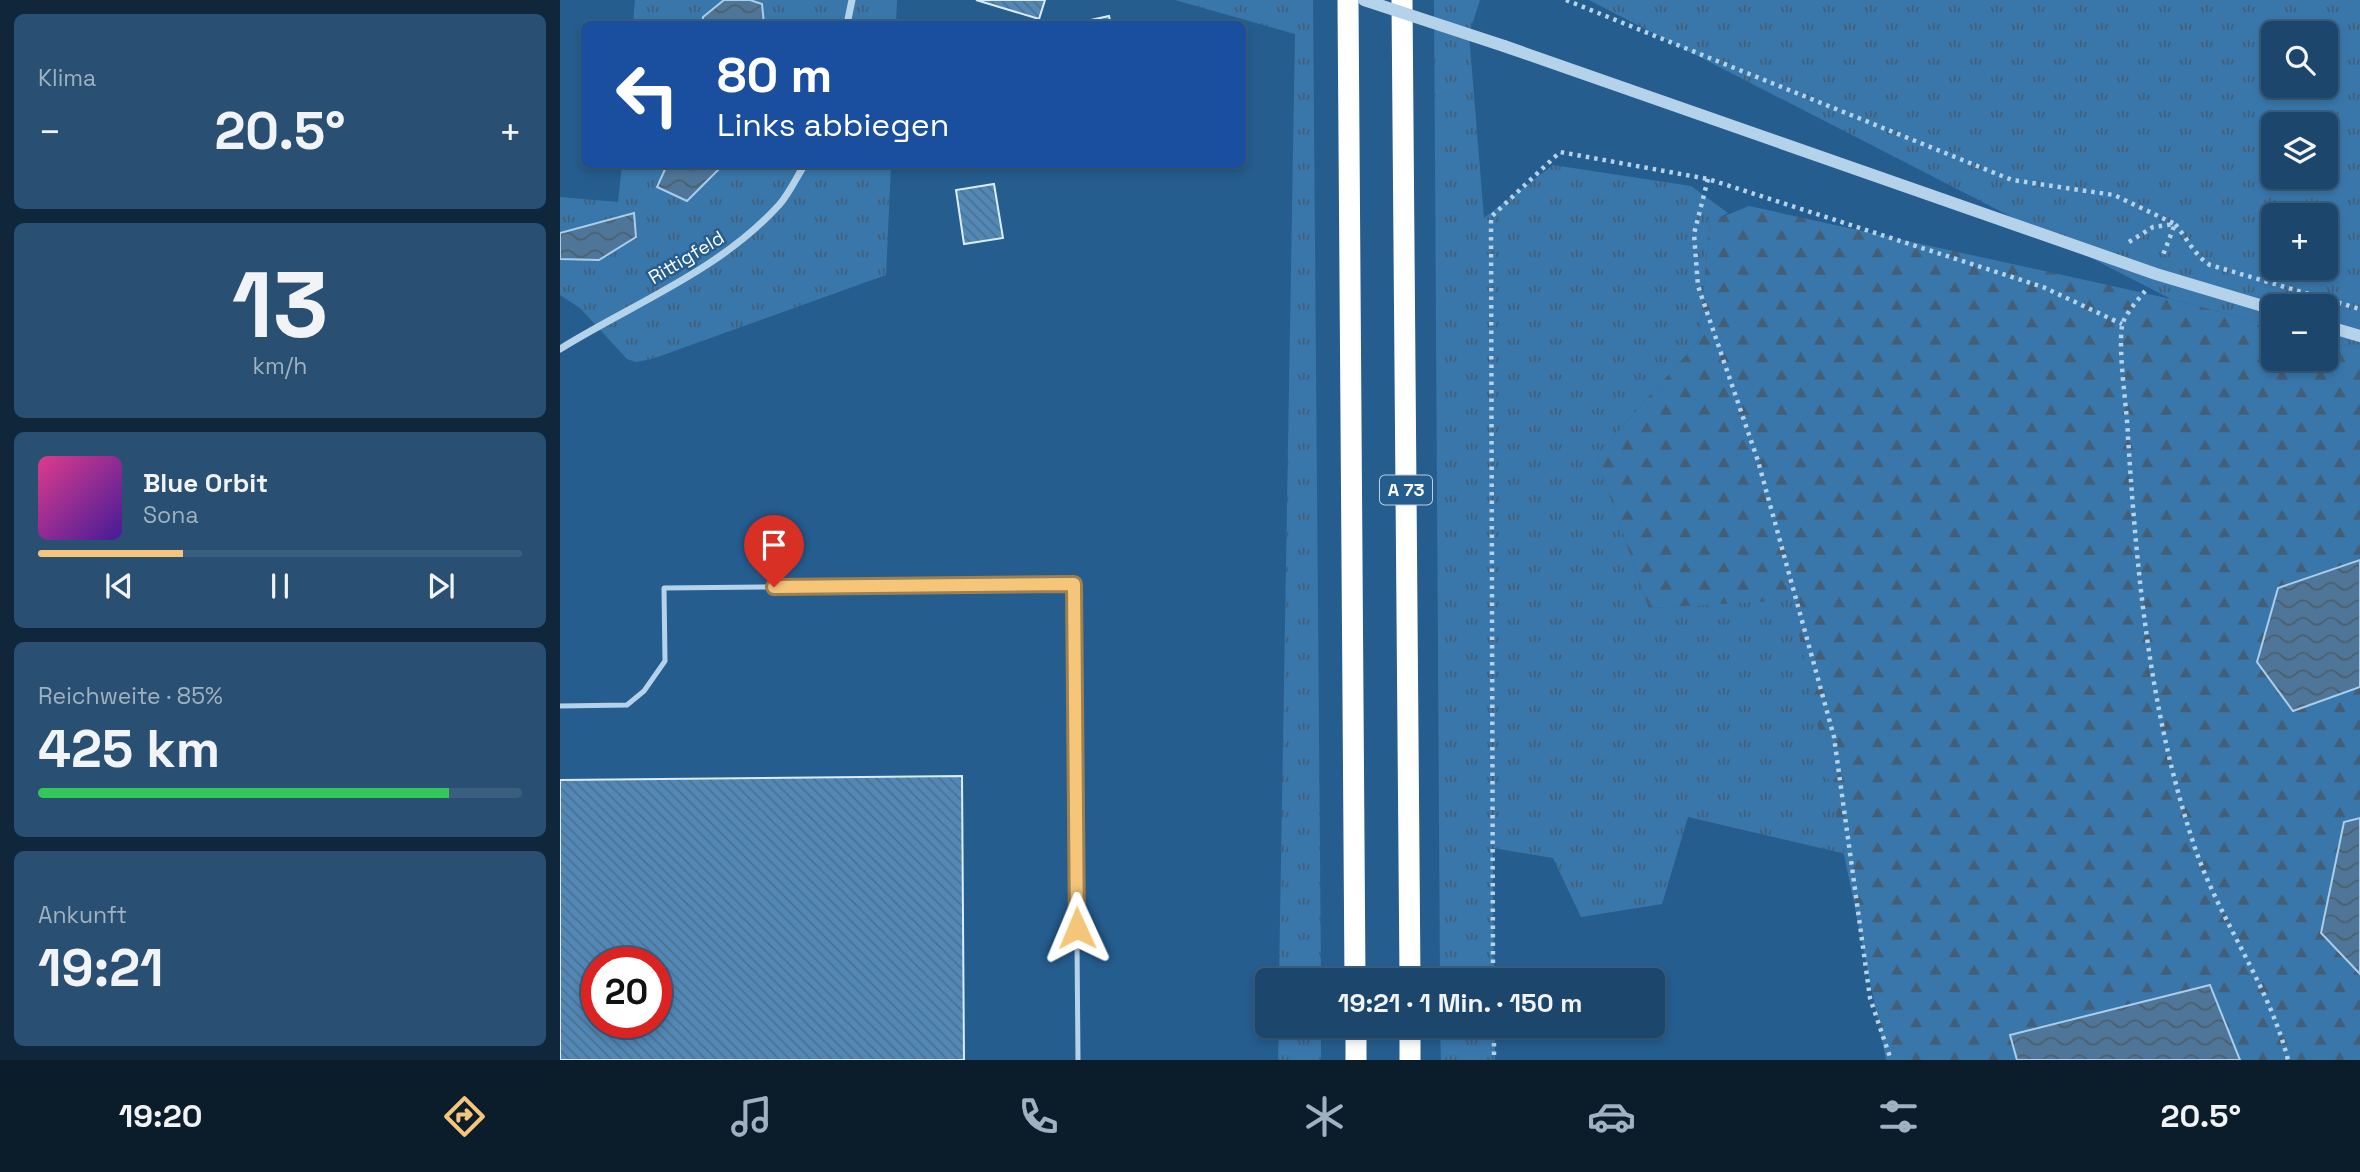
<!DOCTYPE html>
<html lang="de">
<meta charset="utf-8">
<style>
body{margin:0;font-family:"Space Grotesk",sans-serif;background:#295073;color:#f1f3f6;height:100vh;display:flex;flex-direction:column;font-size:26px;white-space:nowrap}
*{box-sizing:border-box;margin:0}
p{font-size:23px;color:#a0b1c1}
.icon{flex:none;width:38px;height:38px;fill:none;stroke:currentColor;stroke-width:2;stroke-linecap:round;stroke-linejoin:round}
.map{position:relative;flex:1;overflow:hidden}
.sheet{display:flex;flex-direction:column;gap:14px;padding:14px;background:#0f263b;width:560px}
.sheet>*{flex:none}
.guide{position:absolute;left:21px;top:21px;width:665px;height:147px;border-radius:10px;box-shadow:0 4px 10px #0003,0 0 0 2px #3a5e7e;background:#1a4fa0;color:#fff;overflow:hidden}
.fabs{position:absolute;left:1701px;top:21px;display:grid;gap:14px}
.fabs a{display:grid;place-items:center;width:77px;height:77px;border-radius:10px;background:#1c466b;box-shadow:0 4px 10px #0003,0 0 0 2px #3a5e7e;font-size:35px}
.speed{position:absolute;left:21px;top:947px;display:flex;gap:14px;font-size:35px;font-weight:700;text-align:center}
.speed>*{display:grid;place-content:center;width:91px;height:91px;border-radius:50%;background:#1c466b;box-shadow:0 4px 10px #0003,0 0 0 2px #3a5e7e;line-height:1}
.speed .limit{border:10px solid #d22;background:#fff;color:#111}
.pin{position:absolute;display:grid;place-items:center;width:60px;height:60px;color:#fff;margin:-72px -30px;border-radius:50% 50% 50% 0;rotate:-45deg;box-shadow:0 0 7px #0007}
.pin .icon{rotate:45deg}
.me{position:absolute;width:77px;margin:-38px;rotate:359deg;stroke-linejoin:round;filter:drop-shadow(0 0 5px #0008)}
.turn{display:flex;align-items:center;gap:24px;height:147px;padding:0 21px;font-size:32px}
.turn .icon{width:91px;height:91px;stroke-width:2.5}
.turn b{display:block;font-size:49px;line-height:60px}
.big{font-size:52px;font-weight:700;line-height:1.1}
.sheet .widget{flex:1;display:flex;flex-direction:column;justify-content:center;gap:10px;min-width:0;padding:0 24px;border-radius:10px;background:#295073}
.sheet .dial{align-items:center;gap:0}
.dial b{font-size:91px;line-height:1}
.song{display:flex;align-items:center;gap:21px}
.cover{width:84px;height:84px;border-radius:10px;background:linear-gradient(135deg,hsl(330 70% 55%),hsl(260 70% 35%))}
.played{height:7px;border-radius:4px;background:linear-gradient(90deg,#f5c679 30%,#3a5e7e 30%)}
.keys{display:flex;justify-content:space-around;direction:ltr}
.heat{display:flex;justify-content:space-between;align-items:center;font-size:38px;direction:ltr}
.charge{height:10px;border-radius:5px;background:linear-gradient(90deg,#34c759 85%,#3a5e7e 0)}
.trip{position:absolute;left:695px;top:968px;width:410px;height:70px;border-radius:10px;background:#1c466b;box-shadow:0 4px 10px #0003,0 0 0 2px #3a5e7e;font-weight:700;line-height:70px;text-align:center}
.menu{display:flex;height:112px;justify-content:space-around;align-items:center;background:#0b1c2b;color:#a0b1c1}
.menu .icon{width:49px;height:49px}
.menu .selected{color:#f5c679}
.menu b{font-size:32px;color:#f1f3f6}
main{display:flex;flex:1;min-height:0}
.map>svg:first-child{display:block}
.grass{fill:url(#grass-tufts);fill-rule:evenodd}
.forest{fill:url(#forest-firs)}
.water{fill:url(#water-waves);stroke:#a9ceec;stroke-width:2}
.building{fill:url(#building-back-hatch);stroke:#daebf9;stroke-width:2;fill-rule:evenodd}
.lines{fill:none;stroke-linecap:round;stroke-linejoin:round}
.path{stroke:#b5d2eb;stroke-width:4.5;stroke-dasharray:3.5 5;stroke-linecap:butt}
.service{stroke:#b5d2eb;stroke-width:5}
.minor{stroke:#b5d2eb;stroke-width:7}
.tertiary{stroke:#b5d2eb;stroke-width:12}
.motorway{stroke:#fff;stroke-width:21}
.tertiary-bridge{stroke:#b5d2eb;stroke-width:12}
.route-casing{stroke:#9f814f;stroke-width:18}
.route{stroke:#f5c679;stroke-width:12}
.labels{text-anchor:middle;stroke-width:5;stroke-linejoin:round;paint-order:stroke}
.shield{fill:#255d8f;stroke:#becedd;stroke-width:2}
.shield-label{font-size:18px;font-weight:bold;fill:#fff}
.street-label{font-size:19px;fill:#fff;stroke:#255d8f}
</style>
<main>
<section class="sheet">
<div class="widget"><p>Klima</p>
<div class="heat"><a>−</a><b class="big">20.5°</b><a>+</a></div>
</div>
<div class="widget dial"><b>13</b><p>km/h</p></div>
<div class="widget">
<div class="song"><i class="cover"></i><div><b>Blue Orbit</b><p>Sona</p></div></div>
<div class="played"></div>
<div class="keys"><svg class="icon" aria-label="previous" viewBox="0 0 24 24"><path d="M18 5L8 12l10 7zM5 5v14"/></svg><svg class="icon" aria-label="pause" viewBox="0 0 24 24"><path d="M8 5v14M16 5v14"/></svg><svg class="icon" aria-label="next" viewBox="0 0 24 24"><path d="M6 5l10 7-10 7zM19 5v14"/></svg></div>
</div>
<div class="widget"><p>Reichweite · 85%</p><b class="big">425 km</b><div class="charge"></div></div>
<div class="widget"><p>Ankunft</p><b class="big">19:21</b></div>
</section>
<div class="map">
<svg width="1800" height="1060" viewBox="0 0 1800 1060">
<defs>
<pattern id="grass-tufts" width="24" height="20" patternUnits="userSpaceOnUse" patternTransform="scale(1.75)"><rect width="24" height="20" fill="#3977ab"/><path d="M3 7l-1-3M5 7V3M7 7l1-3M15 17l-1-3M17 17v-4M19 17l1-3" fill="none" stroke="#435f77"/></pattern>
<pattern id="forest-firs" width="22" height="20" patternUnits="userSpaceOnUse" patternTransform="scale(1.75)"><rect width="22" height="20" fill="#3977ab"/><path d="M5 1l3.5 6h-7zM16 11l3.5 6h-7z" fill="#435f77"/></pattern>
<pattern id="water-waves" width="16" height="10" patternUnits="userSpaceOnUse" patternTransform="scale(1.75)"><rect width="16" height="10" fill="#4f7698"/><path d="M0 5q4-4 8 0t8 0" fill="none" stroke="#4d5f6e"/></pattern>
<pattern id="building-back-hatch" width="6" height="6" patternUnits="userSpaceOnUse" patternTransform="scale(1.75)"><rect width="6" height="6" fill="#5188b7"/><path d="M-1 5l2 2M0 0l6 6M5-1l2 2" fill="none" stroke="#4f708c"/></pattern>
</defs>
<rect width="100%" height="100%" fill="#255d8f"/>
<!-- grass -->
<path class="grass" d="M 75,0 L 337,0 L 336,24 L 73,24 Z
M 615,0 L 753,0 L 761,980 L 719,980 L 735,34 Z
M 874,0 L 920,0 L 909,34 L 924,218 L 993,165 L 1131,186 L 1168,213 L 1150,223 L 1139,341 L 1036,456 L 1089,608 L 1232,599 L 1286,854 L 1128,817 L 1102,904 L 1021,917 L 993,858 L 933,848 L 934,980 L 880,980 Z
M 1029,0 L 1800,0 L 1800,349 L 1766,341 L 1766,306 L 1713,306 L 1713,326 L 1611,299 ZM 1713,33 L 1766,33 L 1766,86 L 1713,86 ZM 1713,124 L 1766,124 L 1766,177 L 1713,177 ZM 1713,215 L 1766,215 L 1766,268 L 1713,268 Z
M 62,165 L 331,165 L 326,275 L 92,359 L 76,362 L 67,359 L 20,308 L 0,295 L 0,197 L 58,202 Z
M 719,1026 L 761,1026 L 761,1060 L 718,1060 Z
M 880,1026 L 935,1026 L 935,1060 L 881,1060 Z"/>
<!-- forest -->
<path class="forest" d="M 1189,206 L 1611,299 L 1713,326 L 1713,359 L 1766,359 L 1766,341 L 1800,349 L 1800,1060 L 1326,1060 L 1232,600 L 1089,608 L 1036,456 L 1139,341 L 1150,222 Z"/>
<!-- water -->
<path class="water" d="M 164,0 L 190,0 L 202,4 L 204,24 L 142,24 L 143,17 Z
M 107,165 L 107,164 L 163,165 L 127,201 L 97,187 Z
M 74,213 L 76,237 L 39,260 L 0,259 L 0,233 Z
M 1800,560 L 1800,687 L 1733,711 L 1697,662 L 1718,588 Z
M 1800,818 L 1800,974 L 1761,933 L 1784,822 Z
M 1650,985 L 1680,1060 L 1457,1060 L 1450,1035 Z"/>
<!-- building -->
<path class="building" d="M 416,0 L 485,0 L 479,19 Z
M 549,16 L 551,24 L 513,24 Z
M 434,184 L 443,238 L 404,244 L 396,190 Z
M 402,776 L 404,1060 L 0,1060 L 0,780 ZM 37,962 L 96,962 L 96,1022 L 37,1022 Z"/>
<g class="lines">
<!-- path -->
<path class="path" d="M 1006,0 L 1452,180 L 1554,195 L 1615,224 L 1603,255
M 1148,179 L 1134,234 L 1138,286 L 1198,461 L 1274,737 L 1310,998 L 1331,1060
M 1569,242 L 1593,227 L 1615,224 C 1627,238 1634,255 1650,265 L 1800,309
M 1585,291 C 1578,300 1564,315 1562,326 C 1558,354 1567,407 1568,437 C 1577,577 1590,714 1635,848 C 1660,921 1709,985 1728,1060
M 933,980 L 931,217 L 1000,152 L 1148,179 L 1483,287 L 1562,324
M 934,1026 L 934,1060"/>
<!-- service -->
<path class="service" d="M 0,706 L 67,705 L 84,691 L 105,661 L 104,588 L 514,584 L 518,1060"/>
<!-- minor -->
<path class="minor" d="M 287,24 L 292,0
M 0,349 C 74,303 159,271 219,205 C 229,194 236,178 245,164"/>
<!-- tertiary -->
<path class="tertiary" d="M 944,46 L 1596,274 L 1713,309
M 1766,326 L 1800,336"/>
<!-- motorway -->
<path class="motorway" d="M 788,0 L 795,980
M 842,0 L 850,980
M 796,1026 L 796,1060
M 850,1026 L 850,1060"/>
<!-- tertiary-bridge -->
<path class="tertiary-bridge" d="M 804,0 L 944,46"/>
</g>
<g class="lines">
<defs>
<path id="route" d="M 214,587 L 514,584 L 517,928"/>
</defs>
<!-- route casing -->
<use href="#route" class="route-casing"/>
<!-- route -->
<use href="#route" class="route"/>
</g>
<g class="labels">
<!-- shield labels -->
<rect class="shield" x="820" y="475.5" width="52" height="29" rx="5"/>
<g class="shield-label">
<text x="846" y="496">A 73</text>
</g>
<!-- street labels -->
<g class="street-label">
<text transform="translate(126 257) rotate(-31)" y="7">Rittigfeld</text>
</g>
</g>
</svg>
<div class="fabs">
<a><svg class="icon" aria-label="search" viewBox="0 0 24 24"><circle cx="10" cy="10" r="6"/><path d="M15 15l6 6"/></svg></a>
<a><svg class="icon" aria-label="layers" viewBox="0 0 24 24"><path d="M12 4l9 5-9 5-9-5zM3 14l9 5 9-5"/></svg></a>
<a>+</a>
<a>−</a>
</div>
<div class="speed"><div class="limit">20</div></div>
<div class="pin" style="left:214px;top:587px;background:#d93025"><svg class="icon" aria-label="arrive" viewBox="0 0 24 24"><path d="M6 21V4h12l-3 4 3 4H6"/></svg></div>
<svg class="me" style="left:517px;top:928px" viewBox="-20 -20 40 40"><path d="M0-17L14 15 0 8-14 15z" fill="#f5c679" stroke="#fff" stroke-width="4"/></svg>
<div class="trip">19:21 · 1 Min. · 150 m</div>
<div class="guide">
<div class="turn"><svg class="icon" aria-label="left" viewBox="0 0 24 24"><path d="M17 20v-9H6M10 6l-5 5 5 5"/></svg><div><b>80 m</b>Links abbiegen</div></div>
</div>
</div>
</main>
<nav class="menu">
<b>19:20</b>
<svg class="icon selected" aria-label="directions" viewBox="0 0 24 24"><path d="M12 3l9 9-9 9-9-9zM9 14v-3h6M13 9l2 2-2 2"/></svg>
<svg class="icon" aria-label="music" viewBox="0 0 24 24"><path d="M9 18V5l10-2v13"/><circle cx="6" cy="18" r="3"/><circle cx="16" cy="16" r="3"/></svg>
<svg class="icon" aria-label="phone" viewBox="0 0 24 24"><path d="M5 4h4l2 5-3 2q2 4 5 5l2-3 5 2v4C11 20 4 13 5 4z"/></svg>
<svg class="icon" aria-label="climate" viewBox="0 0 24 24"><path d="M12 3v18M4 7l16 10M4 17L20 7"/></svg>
<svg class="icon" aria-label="car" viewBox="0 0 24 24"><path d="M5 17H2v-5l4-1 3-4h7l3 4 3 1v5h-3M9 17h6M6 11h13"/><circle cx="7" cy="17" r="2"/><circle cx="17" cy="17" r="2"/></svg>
<svg class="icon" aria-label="filters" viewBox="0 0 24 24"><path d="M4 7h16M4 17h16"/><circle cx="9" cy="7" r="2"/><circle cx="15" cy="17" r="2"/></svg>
<b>20.5°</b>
</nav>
